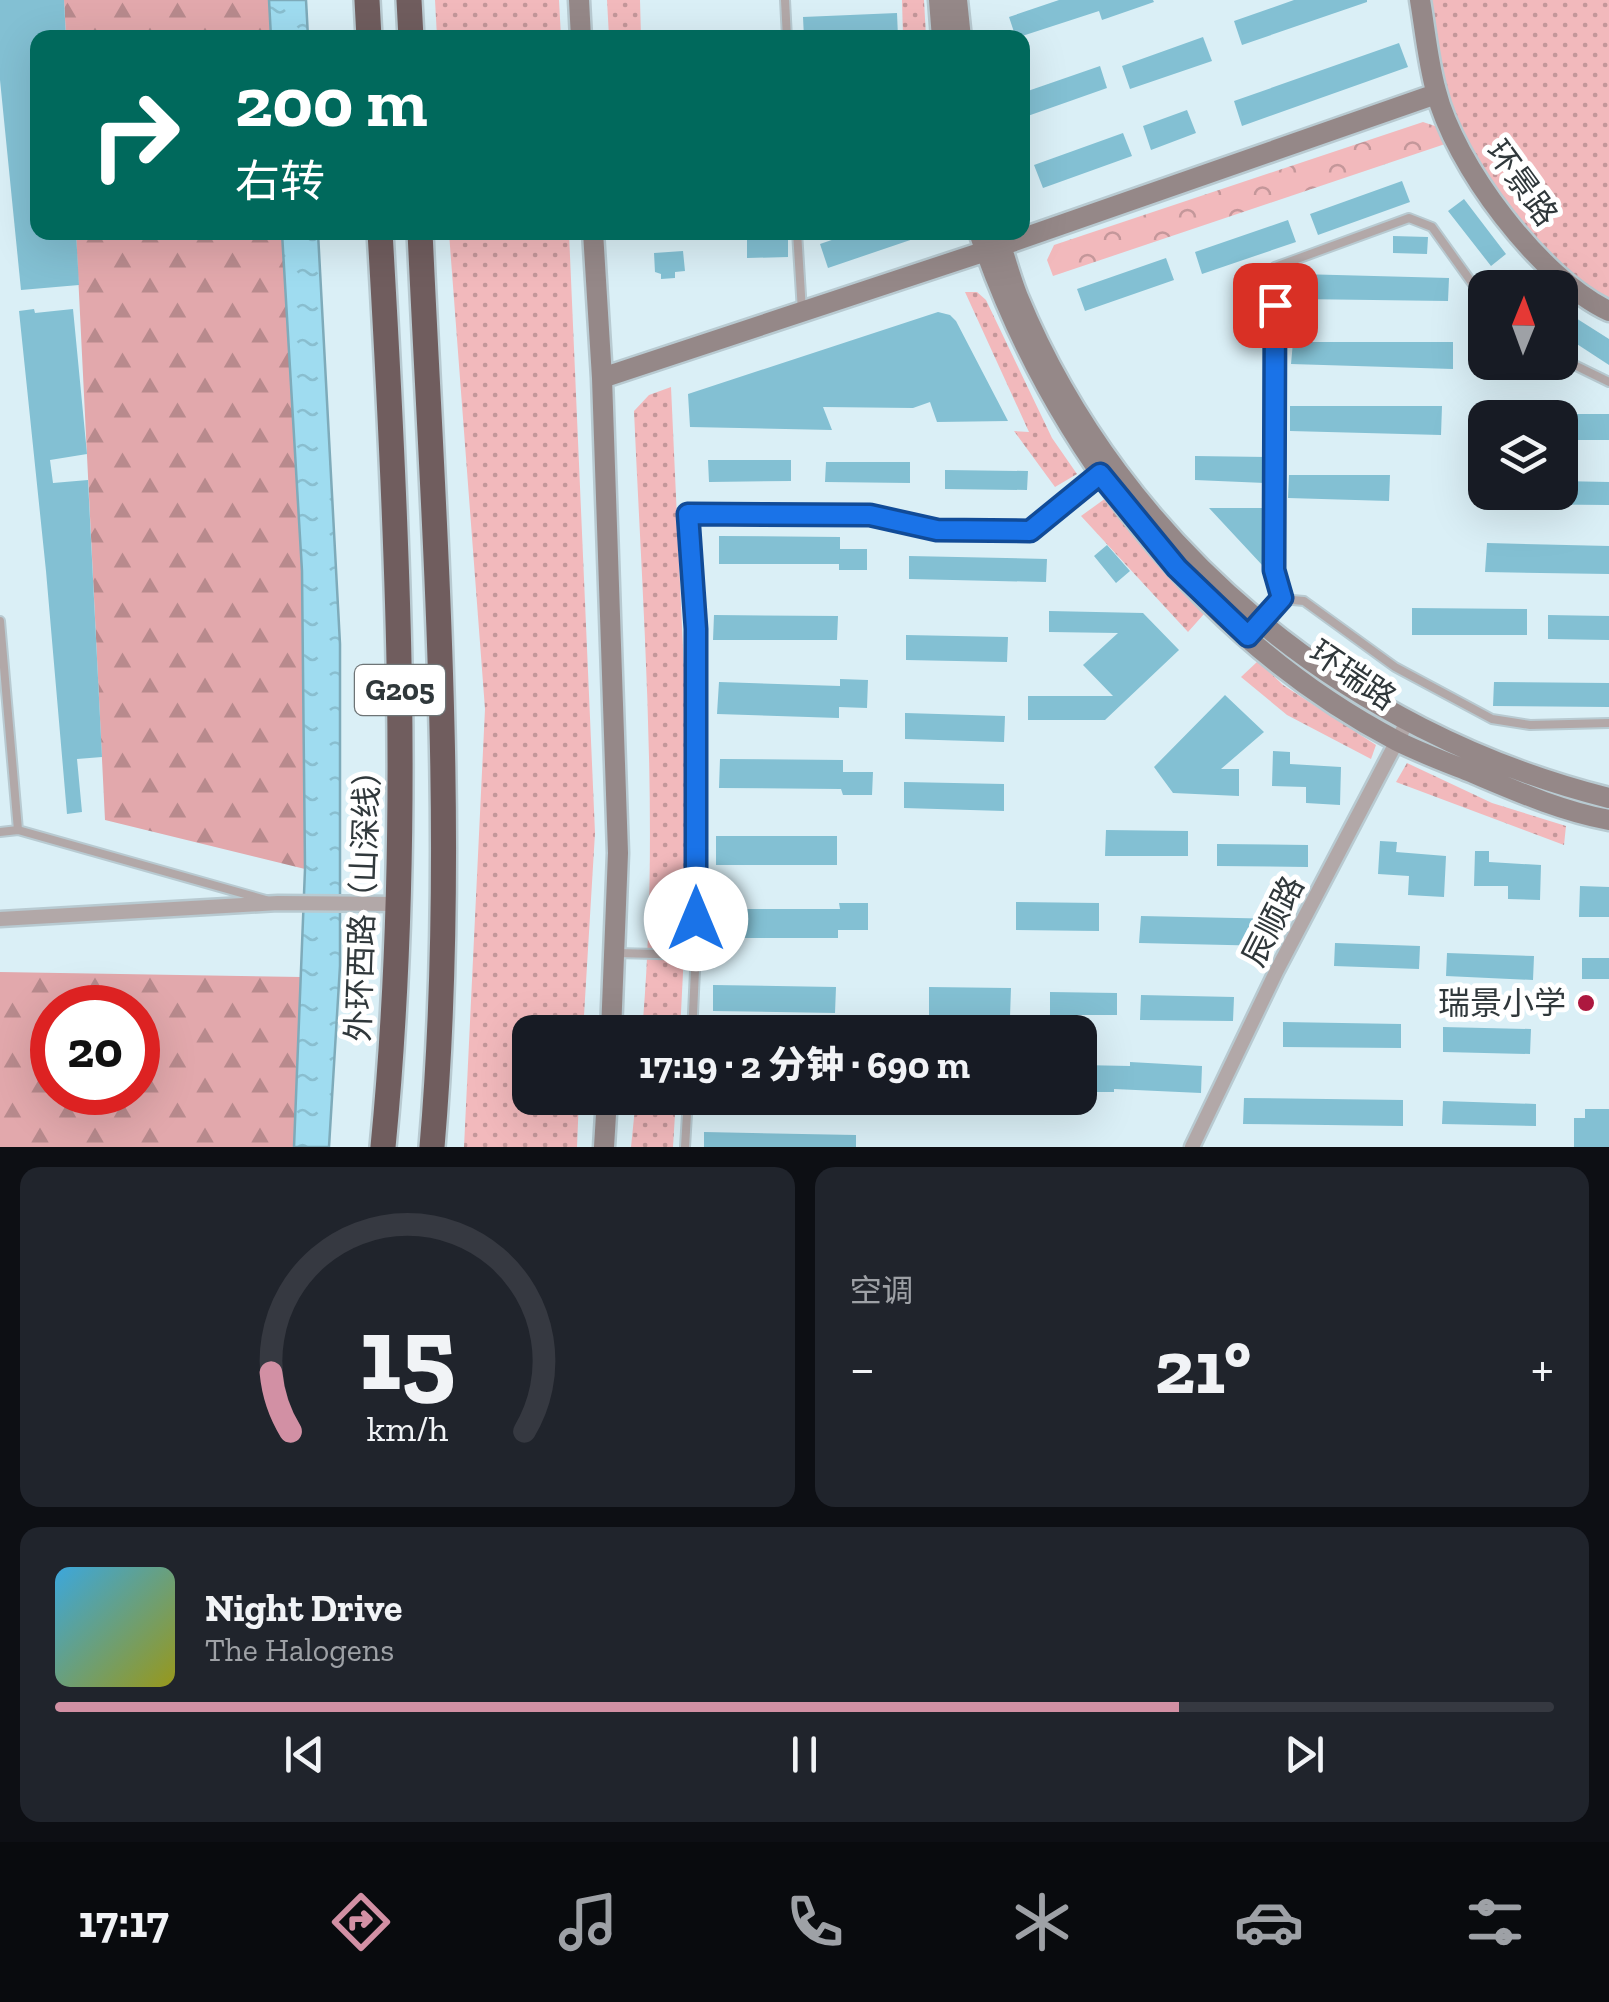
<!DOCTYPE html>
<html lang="zh">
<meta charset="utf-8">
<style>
body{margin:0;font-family:"Zilla Slab","Noto Sans SC",serif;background:#20242c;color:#f1f3f6;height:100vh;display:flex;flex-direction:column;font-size:38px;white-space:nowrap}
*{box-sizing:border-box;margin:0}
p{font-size:32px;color:#9ea1a6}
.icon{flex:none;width:55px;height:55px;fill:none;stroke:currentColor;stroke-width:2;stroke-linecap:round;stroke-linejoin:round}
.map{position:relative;height:1147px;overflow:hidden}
.details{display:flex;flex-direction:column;gap:20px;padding:20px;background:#0d0f14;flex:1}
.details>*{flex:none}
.hud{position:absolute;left:30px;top:30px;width:1000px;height:210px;border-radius:20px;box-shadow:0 10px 40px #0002;background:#00695c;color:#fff;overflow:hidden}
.needle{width:65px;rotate:1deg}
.buttons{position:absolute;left:1468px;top:270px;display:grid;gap:20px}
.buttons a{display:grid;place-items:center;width:110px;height:110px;border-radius:20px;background:#171b24;box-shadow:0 10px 40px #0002;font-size:50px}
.speed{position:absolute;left:30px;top:985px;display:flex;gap:20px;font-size:50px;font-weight:700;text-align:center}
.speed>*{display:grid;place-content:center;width:130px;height:130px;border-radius:50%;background:#171b24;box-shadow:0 10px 40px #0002;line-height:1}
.speed .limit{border:15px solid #d22;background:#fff;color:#111}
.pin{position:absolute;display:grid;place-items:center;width:85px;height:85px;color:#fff;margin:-42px;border-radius:20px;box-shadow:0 5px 15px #0006}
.me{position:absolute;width:110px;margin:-55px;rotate:0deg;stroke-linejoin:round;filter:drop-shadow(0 0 8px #0008)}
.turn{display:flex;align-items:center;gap:35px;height:210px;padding:0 40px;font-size:45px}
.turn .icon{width:130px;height:130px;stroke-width:2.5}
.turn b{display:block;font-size:70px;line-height:85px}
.big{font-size:75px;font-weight:800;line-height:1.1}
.details .tile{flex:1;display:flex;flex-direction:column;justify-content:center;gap:15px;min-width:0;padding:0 35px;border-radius:20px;background:#20242c}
.details .dial{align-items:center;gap:0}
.dial svg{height:260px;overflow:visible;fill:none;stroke:#363941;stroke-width:7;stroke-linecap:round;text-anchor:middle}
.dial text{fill:#f1f3f6;stroke:none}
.song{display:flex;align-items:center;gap:30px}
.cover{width:120px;height:120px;border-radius:15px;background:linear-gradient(135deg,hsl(200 70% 55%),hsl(60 70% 35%))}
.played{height:10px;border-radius:5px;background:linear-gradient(90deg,#d290a4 75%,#363941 75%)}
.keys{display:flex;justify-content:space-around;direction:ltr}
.heat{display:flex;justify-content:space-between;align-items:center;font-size:55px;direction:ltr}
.details .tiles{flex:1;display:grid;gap:20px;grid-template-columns:1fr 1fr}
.tile:last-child{grid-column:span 2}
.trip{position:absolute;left:512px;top:1015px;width:585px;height:100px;border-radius:20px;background:#171b24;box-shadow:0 10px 40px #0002;font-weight:800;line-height:100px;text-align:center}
.dock{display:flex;height:160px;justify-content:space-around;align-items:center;background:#090b0e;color:#9ea1a6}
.dock .icon{width:70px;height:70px}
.dock .current{color:#d290a4}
.dock b{font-size:45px;color:#f1f3f6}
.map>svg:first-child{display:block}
.grass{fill:url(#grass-dots)}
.forest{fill:url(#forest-firs);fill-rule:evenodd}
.park{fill:url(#park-crowns)}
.water{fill:url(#water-ripples);stroke:#7eabba;stroke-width:2.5}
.building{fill:#83c0d3}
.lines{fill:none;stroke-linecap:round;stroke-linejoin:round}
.lane-casing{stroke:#b8cad1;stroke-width:12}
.street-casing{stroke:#b8cad1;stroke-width:19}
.secondary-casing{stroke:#b8cad1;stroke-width:25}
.highway-casing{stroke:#b8cad1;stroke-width:30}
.lane{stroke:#b2a8a8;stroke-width:8}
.street{stroke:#b2a8a8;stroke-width:14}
.secondary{stroke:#958888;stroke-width:20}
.highway{stroke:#705d5e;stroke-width:25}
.route-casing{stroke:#114b97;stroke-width:25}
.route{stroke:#1a73e8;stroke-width:18}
.poi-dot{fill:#ad183f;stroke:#fff;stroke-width:4}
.labels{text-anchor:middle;stroke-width:10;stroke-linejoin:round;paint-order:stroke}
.shield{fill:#fff;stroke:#6e7476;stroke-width:2.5}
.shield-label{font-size:30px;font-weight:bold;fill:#30383b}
.street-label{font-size:32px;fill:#30383b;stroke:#fff}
.poi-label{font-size:32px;fill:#30383b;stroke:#fff;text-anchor:end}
</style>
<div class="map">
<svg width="1609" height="1147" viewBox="0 0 1609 1147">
<defs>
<pattern id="grass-dots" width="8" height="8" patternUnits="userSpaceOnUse" patternTransform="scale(2.5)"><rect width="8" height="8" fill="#f2b9bc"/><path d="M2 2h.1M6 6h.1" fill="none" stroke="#c4979a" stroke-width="1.8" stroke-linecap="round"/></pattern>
<pattern id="forest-firs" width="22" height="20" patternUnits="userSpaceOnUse" patternTransform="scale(2.5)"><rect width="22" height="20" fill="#e2a8ac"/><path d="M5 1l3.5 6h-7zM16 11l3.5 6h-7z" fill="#b88a8d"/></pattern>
<pattern id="park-crowns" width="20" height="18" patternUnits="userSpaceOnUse" patternTransform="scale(2.5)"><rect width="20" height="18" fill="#f2b9bc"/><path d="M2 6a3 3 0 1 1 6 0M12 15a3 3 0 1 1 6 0" fill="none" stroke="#c4979a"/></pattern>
<pattern id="water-ripples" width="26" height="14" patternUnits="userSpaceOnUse" patternTransform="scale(2.5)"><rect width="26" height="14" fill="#9fdcf0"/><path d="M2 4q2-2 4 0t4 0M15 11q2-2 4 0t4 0" fill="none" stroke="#89becf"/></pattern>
</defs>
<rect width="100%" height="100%" fill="#daeff6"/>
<!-- grass -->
<path class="grass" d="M 435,0 L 559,0 L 561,37 L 437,37 Z
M 607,0 L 640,0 L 641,37 L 609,37 Z
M 902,0 L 924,0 L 926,37 L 903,37 Z
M 1420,0 L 1609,0 L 1609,311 L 1519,236 L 1436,94 Z
M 449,233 L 569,233 L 595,833 L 583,1032 L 530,1032 L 530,1098 L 579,1098 L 577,1147 L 464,1147 L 485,709 Z
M 965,292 L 977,292 L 986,300 L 1052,438 L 1077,474 L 1055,487 L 1014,431 L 1029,432 Z
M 671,387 L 687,736 L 685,933 L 680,1032 L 642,1032 C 660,827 643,617 634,411 L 649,395 Z
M 1106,498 L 1204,614 L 1188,632 L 1081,516 Z
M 1258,661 L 1283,685 L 1376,745 L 1371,759 L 1287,715 L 1241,677 Z
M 1407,763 L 1492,803 L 1566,826 L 1564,845 L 1396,782 Z
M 636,1098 L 676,1098 L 673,1147 L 631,1147 Z"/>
<!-- forest -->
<path class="forest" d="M 64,0 L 269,0 L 271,37 L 66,37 Z
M 76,233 L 282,233 L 302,571 L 305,869 L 105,820 Z
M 0,972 L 301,977 L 294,1147 L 0,1147 ZM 52,1008 L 138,1008 L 138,1092 L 52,1092 Z"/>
<!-- park -->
<path class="park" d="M 1423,122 L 1441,128 L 1451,142 L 1053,276 L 1047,260 L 1054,245 Z"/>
<!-- water -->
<path class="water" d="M 269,0 L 306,0 L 308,37 L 271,37 Z
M 282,233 L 318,233 L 340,644 L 340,966 L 329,1147 L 294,1147 L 305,869 L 302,571 Z"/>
<!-- building -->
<path class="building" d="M 0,0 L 64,0 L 66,38 L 38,38 L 38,232 L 76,232 L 79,285 L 21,290 L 0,80 Z
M 1059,0 L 1153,0 L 1154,2 L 1102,20 L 1099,11 L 1016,38 L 1009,17 Z
M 1294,0 L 1367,0 L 1367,2 L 1242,45 L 1234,21 Z
M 897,13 L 898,37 L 804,38 L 803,17 Z
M 1203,37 L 1212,61 L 1130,89 L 1122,66 Z
M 1399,43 L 1408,67 L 1242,126 L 1234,101 Z
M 1100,66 L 1107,88 L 1022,118 L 1022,93 Z
M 1187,110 L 1196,133 L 1151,150 L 1143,126 Z
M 1123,133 L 1132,156 L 1043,188 L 1034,165 Z
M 1402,181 L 1410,202 L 1318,235 L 1310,214 Z
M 1464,199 L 1506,254 L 1491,266 L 1448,211 Z
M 1288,220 L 1296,242 L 1202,274 L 1195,252 Z
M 855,232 L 927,232 L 928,234 L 828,268 L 820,244 Z
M 1393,236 L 1428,237 L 1427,254 L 1393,253 Z
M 788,237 L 788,257 L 747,258 L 747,238 Z
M 683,251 L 685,271 L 675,272 L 675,278 L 661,279 L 661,274 L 655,272 L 654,253 Z
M 1166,258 L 1174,280 L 1085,311 L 1077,289 Z
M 1299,274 L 1449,278 L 1448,301 L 1298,299 Z
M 1560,308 L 1609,339 L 1609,365 L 1560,333 Z
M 34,309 L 35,313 L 73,309 L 87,454 L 50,460 L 53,483 L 88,480 L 102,757 L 77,759 L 82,812 L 67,814 L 46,571 L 19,311 Z
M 938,312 L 950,315 L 956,321 L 1008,421 L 937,422 L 930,402 L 913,408 L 823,407 L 832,430 L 690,427 L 688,394 Z
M 1293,342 L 1453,342 L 1453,369 L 1291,364 Z
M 1290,406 L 1442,406 L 1441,435 L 1290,431 Z
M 1560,414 L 1609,414 L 1609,440 L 1560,440 Z
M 1195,456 L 1267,457 L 1265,483 L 1195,480 Z
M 708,460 L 791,460 L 791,481 L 709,482 Z
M 826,462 L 910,462 L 910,483 L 825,482 Z
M 945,470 L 1028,471 L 1027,490 L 945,489 Z
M 1289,475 L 1390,475 L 1389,501 L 1288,498 Z
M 1560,481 L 1609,482 L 1609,505 L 1504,504 L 1504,492 L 1560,492 Z
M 1209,508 L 1264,508 L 1263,566 Z
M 719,536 L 840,537 L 840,549 L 867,549 L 867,570 L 839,570 L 839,564 L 719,564 Z
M 1487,543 L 1609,546 L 1609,574 L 1485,572 Z
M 1107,545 L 1130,571 L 1116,583 L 1094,556 Z
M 909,556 L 1047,559 L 1046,582 L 909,579 Z
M 1412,608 L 1527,609 L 1527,635 L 1412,635 Z
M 1049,611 L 1143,613 L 1179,650 L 1105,720 L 1028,720 L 1028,696 L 1113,696 L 1083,665 L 1118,633 L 1049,632 Z
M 714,615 L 838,616 L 837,640 L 713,640 Z
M 1548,615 L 1609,616 L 1609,640 L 1548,639 Z
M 906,635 L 1008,637 L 1007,662 L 906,660 Z
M 840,679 L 868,680 L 867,708 L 839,707 L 839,718 L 717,714 L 719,682 L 840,686 Z
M 1494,682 L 1609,683 L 1609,707 L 1493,706 Z
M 1225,695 L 1264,732 L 1221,769 L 1239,769 L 1239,796 L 1173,793 L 1154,767 Z
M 905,713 L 1005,716 L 1004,742 L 905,739 Z
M 1273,751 L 1290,752 L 1290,764 L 1341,767 L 1340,805 L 1306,803 L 1306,787 L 1272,786 Z
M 720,759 L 843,760 L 843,772 L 873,772 L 872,795 L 843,795 L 841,789 L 719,788 Z
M 904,782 L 1004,784 L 1004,811 L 904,808 Z
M 1106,830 L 1188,831 L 1188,856 L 1105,856 Z
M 716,836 L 837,836 L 837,865 L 716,865 Z
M 1380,841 L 1397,842 L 1396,852 L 1446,856 L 1444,897 L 1408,895 L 1409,876 L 1378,874 Z
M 1217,844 L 1308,845 L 1308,867 L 1217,866 Z
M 1475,851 L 1489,851 L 1489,862 L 1541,865 L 1540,900 L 1508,899 L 1508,886 L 1474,886 Z
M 1580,886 L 1609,887 L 1609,917 L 1579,917 Z
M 1016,902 L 1099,903 L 1099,931 L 1016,930 Z
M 839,903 L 868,903 L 868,930 L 838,930 L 838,938 L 716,938 L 716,909 L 840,909 Z
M 1141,916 L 1278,919 L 1277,946 L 1139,943 Z
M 1335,943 L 1420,946 L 1419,969 L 1334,966 Z
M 1447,953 L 1534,956 L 1533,980 L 1446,976 Z
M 1582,958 L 1609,958 L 1609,979 L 1582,979 Z
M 713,985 L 836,987 L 835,1013 L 713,1011 Z
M 929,987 L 1011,988 L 1010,1017 L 929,1016 Z
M 1050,992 L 1117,993 L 1117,1015 L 1050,1015 Z
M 1141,995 L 1234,997 L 1233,1021 L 1140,1020 Z
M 1283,1022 L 1401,1024 L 1401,1048 L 1283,1047 Z
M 1443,1027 L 1531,1029 L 1530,1054 L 1443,1052 Z
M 1130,1062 L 1202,1066 L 1201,1093 L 1114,1089 L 1114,1092 L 1080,1092 L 1080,1065 L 1130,1066 Z
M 1244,1098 L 1403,1100 L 1403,1126 L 1243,1124 Z
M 1443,1101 L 1536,1104 L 1536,1126 L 1442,1124 Z
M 1585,1109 L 1609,1109 L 1609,1147 L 1574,1147 L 1574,1118 L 1585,1118 Z
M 704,1132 L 856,1135 L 856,1147 L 704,1147 Z"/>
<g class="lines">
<defs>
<path id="lane" d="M 785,0 L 787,38
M 797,232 L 802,311
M 1560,358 L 1609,382
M 1281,599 L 1274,570 L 1275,267 L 1409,218 L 1432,227 L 1485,301
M 1281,599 L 1304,601 L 1395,667 L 1492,719 L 1530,725 L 1609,723
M 0,621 L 18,830
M 1261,622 L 1281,599
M 0,832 L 18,830 L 266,900
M 616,953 L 697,955
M 692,1032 C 702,861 699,686 689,515 L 870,515 L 937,530 L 1030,531 L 1100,475
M 685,1147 L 688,1098"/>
<path id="street" d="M 0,919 L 278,903 L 400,904
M 1192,1147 L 1277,970 L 1407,722"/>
<path id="secondary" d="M 579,0 L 581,38
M 939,0 L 942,38
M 957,0 L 961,38
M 1420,0 C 1425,30 1428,62 1436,91 C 1454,164 1540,279 1609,311
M 593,232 L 602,378 L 618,853 L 611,1032
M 979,232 C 1050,442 1199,637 1397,741 C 1421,753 1448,763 1473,773 C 1518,792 1561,811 1609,820
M 997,232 C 1004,254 1010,277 1018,297 C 1122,548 1348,733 1609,798
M 602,378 L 986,251 L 1436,94
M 604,1147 L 607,1098"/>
<path id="highway" d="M 367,0 L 369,38
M 409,0 L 411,38
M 380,232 C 398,538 413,842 383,1147
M 420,232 C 434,537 458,843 432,1147"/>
</defs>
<!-- lane casing -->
<use href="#lane" class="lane-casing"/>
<!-- street casing -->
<use href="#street" class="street-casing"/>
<!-- secondary casing -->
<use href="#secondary" class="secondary-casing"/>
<!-- highway casing -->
<use href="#highway" class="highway-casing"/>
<!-- lane -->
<use href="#lane" class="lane"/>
<!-- street -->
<use href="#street" class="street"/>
<!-- secondary -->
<use href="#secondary" class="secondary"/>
<!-- highway -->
<use href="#highway" class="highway"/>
</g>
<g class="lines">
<defs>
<path id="route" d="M 696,919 L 696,629 L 688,514 L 870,515 L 937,530 L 1030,531 L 1100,474 L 1177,568 L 1248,636 L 1282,598 L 1274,570 L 1275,305"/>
</defs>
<!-- route casing -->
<use href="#route" class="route-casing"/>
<!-- route -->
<use href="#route" class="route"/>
</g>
<!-- markers -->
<circle class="poi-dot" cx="1586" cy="1003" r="10"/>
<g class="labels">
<!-- shield labels -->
<rect class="shield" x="355" y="665" width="90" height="50" rx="8"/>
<g class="shield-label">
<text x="400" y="700">G205</text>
</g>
<!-- street labels -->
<g class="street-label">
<text transform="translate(1522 183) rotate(54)" y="11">环景路</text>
<text transform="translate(1353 675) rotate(34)" y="11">环瑞路</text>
<text transform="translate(363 898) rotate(-88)" y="11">外环西路（山深线）</text>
<text transform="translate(1273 921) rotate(-63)" y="11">辰顺路</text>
</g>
<!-- poi labels -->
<g class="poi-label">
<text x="1566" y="1014">瑞景小学</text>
</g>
</g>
</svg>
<div class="buttons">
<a><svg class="needle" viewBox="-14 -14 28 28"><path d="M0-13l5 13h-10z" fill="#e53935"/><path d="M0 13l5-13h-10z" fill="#9ea1a6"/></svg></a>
<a><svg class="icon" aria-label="layers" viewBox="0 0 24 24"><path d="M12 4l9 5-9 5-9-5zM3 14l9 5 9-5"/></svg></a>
</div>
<div class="speed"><div class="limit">20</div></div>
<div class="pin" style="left:1275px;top:305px;background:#d93025"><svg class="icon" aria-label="arrive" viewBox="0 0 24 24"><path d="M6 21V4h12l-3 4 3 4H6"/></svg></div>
<svg class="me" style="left:696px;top:919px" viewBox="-20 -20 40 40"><circle r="19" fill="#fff"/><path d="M0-13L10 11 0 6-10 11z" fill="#1a73e8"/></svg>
<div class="trip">17:19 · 2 分钟 · 690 m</div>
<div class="hud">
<div class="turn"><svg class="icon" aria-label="right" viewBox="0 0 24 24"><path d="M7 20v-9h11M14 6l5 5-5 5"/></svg><div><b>200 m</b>右转</div></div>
</div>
</div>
<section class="details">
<div class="tiles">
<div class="tile dial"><svg viewBox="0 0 100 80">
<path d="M14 69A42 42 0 1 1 86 69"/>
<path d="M14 69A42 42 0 0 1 8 51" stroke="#d290a4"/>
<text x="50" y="56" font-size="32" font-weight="700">15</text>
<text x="50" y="72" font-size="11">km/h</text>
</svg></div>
<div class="tile"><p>空调</p>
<div class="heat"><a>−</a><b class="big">21°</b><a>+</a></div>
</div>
<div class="tile">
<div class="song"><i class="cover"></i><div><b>Night Drive</b><p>The Halogens</p></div></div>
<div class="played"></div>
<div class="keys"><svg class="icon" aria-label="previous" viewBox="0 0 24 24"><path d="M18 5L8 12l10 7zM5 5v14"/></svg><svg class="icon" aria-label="pause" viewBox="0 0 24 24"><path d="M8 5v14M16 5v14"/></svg><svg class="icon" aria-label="next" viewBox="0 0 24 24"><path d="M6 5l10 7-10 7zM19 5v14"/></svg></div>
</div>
</div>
</section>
<nav class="dock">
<b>17:17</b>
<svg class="icon current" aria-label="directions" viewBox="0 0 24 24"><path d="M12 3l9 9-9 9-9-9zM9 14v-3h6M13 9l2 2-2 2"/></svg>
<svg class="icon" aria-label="music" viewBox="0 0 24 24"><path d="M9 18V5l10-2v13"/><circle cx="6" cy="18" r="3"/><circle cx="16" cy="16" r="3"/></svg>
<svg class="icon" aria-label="phone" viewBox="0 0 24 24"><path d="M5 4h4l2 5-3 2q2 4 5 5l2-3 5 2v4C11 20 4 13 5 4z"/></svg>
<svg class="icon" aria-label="climate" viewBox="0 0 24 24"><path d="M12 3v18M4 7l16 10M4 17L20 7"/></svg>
<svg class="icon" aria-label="car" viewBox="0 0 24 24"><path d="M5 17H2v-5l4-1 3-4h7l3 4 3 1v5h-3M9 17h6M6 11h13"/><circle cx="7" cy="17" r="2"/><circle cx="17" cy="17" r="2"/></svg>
<svg class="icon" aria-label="filters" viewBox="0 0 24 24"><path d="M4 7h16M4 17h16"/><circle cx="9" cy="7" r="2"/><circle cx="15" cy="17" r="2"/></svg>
</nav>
